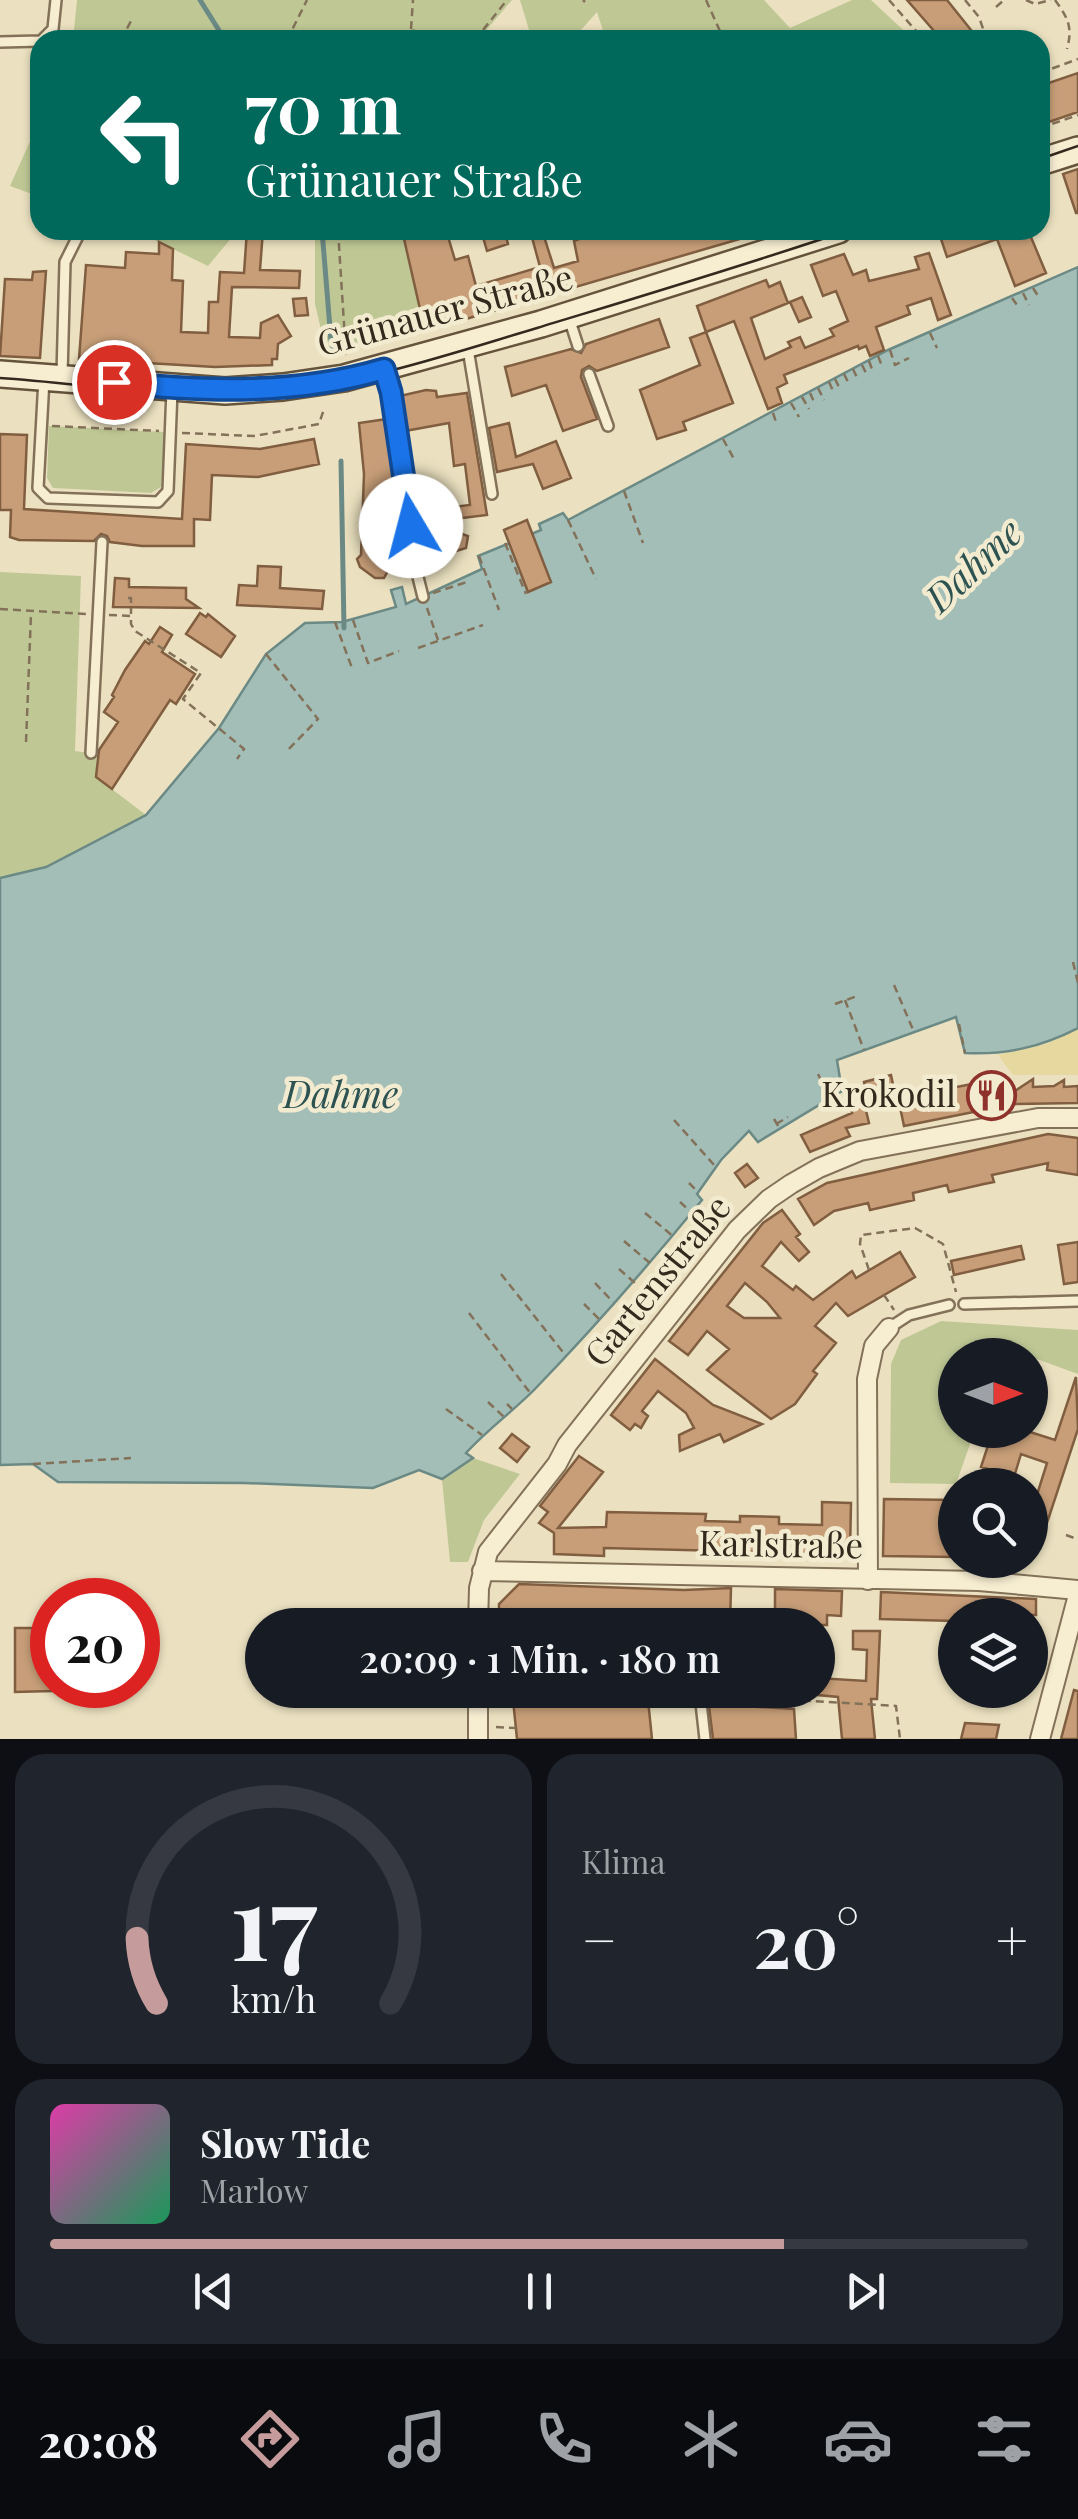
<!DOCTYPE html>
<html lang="de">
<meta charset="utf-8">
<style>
body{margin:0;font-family:"Playfair Display",serif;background:#20242c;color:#f1f3f6;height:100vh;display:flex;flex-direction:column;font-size:38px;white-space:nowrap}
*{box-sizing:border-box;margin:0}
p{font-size:32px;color:#9ea1a6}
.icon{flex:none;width:55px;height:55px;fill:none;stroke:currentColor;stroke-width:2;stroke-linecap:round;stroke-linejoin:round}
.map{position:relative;height:1739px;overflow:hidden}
.sheet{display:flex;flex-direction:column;gap:15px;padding:15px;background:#0d0f14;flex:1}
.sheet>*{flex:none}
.banner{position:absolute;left:30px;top:30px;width:1020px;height:210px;border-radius:30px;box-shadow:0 2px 8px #0004;background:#00695c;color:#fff;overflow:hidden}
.needle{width:65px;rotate:90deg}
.tools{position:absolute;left:938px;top:1338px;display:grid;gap:20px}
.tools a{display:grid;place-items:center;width:110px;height:110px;border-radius:50%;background:#171b24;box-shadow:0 2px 8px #0004;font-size:50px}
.speed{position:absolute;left:30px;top:1578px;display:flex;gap:20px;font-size:50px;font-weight:700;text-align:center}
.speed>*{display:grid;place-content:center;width:130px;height:130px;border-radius:50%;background:#171b24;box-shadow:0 2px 8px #0004;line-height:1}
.speed .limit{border:15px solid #d22;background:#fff;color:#111}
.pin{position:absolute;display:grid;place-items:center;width:85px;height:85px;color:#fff;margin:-42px;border:5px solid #fff;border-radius:50%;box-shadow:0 2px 10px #0007}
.me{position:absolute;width:110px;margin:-55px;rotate:352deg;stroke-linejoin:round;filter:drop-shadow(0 0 8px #0008)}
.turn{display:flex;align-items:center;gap:35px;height:210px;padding:0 50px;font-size:45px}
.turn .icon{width:130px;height:130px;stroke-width:2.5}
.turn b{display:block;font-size:70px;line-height:85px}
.big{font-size:75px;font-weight:600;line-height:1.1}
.sheet .card{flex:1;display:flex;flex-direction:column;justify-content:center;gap:15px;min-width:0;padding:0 35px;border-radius:30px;background:#20242c}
.sheet .dial{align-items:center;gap:0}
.dial svg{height:260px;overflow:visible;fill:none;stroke:#363941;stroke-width:7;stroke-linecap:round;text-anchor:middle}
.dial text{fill:#f1f3f6;stroke:none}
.song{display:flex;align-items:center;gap:30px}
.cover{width:120px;height:120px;border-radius:15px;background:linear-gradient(135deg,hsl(320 70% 55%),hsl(150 70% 35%))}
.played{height:10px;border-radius:5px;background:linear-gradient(90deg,#c59c9b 75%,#363941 75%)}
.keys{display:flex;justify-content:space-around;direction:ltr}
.heat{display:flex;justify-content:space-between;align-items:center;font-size:55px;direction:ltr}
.sheet .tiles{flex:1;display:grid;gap:15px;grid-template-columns:1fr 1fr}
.card:last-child{grid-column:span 2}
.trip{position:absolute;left:245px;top:1608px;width:590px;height:100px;border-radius:50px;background:#171b24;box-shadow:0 2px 8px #0004;font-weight:600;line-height:100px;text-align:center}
.tabs{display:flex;height:160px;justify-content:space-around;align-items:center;background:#090b0e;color:#9ea1a6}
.tabs .icon{width:70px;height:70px}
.tabs .on{color:#c59c9b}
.tabs b{font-size:45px;color:#f1f3f6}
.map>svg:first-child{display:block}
.green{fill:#bfc895}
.sand{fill:#e6d89e}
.water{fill:#a3bdb7;stroke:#6b8a85;stroke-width:2.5}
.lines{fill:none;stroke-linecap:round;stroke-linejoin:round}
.stream{stroke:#6b8a85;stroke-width:5}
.building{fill:#c79e78;stroke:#815e40;stroke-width:2.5;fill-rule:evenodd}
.service-casing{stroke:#837259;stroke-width:14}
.minor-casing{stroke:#837259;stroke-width:22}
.secondary-casing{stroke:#65533c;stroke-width:30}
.path{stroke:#837259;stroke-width:2.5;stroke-dasharray:8 5;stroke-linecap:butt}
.service{stroke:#f7eed2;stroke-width:9}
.minor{stroke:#f7eed2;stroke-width:18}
.secondary{stroke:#f7eed2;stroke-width:25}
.tram{stroke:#33291d;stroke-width:2.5}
.route-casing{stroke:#114b97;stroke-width:25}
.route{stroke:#1a73e8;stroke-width:18}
.labels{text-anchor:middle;stroke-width:9;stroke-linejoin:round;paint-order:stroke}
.street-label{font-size:35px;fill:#33291d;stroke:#f3ebcf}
.poi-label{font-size:35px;fill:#33291d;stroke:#f3ebcf;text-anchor:end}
.water-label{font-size:38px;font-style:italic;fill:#2d5252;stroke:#f3ebcf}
</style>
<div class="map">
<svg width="1078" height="1739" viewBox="0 0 1078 1739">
<rect width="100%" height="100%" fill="#ebe1c0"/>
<!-- green -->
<path class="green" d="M 77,0 L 512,0 L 478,40 L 73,40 Z
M 520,0 L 764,0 L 790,28 L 852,0 L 871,0 L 914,40 L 606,40 L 597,12 L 572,40 L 532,40 Z
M 40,119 L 40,197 L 10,186 Z
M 134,230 L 238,230 L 208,266 Z
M 315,230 L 402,230 L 425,331 L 327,355 L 315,304 Z
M 49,426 L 165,432 L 161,487 L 151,493 L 53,488 L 47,478 Z
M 0,572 L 81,576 L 75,751 L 97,754 L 96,777 L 146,815 L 46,867 L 0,878 Z
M 941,1321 L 1078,1330 L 1078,1374 L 1012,1350 L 1008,1355 L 955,1355 L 955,1430 L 975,1430 L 956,1484 L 890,1483 L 891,1364 L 901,1340 Z
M 473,1458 L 520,1474 L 484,1520 L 468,1562 L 450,1562 L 442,1479 Z"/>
<!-- sand -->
<path class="sand" d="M 1078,1028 L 1078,1075 L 1013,1075 L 998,1055 L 1049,1043 Z"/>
<!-- water -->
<path class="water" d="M 1078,267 L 1078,1028 C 1041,1047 1006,1055 965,1053 L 956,1017 L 837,1060 L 842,1091 L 758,1142 L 749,1131 L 721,1160 L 697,1194 L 702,1200 C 648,1266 593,1329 534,1390 C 512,1412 487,1430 466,1453 L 473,1458 L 442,1479 L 419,1470 L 373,1488 L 245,1483 L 58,1482 L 33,1464 L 0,1465 L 0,878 L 46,867 L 146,815 L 219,728 L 266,654 L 305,623 L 342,622 L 396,607 L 391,590 L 402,587 L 406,604 L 482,569 L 478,556 L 541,530 L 539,524 L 563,513 L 568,520 L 888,350 Z"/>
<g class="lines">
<!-- stream -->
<path class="stream" d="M 200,0 L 225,40
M 322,230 L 332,353
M 341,461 L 344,628"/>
</g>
<!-- building -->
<path class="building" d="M 907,0 L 947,0 L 979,40 L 942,40 Z
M 1078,73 L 1078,112 L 1040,125 L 1040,86 Z
M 1078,169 L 1078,213 L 1076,213 L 1063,174 Z
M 247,230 L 263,230 L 260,270 L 300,271 L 299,288 L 232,287 L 229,337 L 260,338 L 261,323 L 278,315 L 291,336 L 278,344 L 277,359 L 272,359 L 272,365 L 215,367 L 79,359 L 86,265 L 125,268 L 126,252 L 159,254 L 159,242 L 173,249 L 172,280 L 183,281 L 181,332 L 208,333 L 209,302 L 218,302 L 220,272 L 244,273 Z
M 402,230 L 446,230 L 455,260 L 468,256 L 476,286 L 540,267 L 530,230 L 542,230 L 554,268 L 578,261 L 574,241 L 579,239 L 576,230 L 760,230 L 760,233 L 425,331 Z
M 481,230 L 504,230 L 508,244 L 487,251 Z
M 938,230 L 1028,230 L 1046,273 L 1015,286 L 997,239 L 947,257 Z
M 929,253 L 951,315 L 938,320 L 931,298 L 907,306 L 910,314 L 876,327 L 884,350 L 870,356 L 866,346 L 859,349 L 858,346 L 784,375 L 787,383 L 777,388 L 782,403 L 768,409 L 734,321 L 706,332 L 697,306 L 766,280 L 769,287 L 780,282 L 788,303 L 751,318 L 765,359 L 791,347 L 788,342 L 800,337 L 805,348 L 834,336 L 830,329 L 848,321 L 836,291 L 823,296 L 811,265 L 844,254 L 853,275 L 866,270 L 869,281 L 919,269 L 915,257 Z
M 46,271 L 40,358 L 0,356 L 5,279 L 32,280 L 33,272 Z
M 802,297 L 811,317 L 799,322 L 790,302 Z
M 306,298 L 308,315 L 295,316 L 293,299 Z
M 659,319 L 669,347 L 597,371 L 589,366 L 582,370 L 581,377 L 597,419 L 563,431 L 546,385 L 512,396 L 505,367 L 571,349 L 581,353 L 586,344 Z
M 706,332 L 733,403 L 683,422 L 686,430 L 657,439 L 640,390 L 700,365 L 690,338 Z
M 426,390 L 436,391 L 437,397 L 467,393 L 487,515 L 437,521 L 435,509 L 470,505 L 465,464 L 454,466 L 449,423 L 405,431 L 400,396 Z
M 387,419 L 406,558 L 399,573 L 389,569 L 384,578 L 375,578 L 360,567 L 357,559 L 361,555 L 364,474 L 359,423 Z
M 509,423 L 516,457 L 556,441 L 571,478 L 543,489 L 533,464 L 497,472 L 489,428 Z
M 0,434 L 27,435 L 24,509 L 182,519 L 186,444 L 260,449 L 314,439 L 319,464 L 258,477 L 212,475 L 210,520 L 194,519 L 194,546 L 142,546 L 110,542 L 107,536 L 101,534 L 94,541 L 19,540 L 10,537 L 11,510 L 0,510 Z
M 426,513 L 423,520 L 468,536 L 466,548 L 423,561 L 417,517 Z
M 527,520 L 551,582 L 528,592 L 504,530 Z
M 258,566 L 281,567 L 280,588 L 324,591 L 322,609 L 237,605 L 239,585 L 257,586 Z
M 115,578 L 129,579 L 129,587 L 186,588 L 186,599 L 199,608 L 113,607 Z
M 200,613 L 206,617 L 208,614 L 235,636 L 221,657 L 186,634 Z
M 160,627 L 172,635 L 162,652 L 195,674 L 176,704 L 170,700 L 112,789 L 96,777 L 99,750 L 118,722 L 104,712 L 114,697 L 112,695 L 125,670 L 145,641 L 149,644 Z
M 891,1075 L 895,1094 L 868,1100 L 864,1082 Z
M 997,1079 L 1015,1091 L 1033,1079 L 1033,1087 L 1054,1086 L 1064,1080 L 1064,1087 L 1078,1086 L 1078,1103 L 1013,1104 L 904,1126 L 900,1107 L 933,1101 L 931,1092 Z
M 864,1102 L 869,1123 L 846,1128 L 850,1136 L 810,1152 L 801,1135 L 852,1113 L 850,1106 Z
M 1048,1134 L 1078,1138 L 1078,1175 L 1047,1170 L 1048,1163 L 992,1175 L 994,1182 L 984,1184 L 949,1192 L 947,1185 L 913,1193 L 914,1200 L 870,1210 L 868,1203 L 834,1211 L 814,1225 L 798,1199 L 827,1183 Z
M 747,1164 L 758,1178 L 745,1187 L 735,1173 Z
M 782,1210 L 800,1234 L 796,1237 L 809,1252 L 799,1261 L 781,1242 L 762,1266 L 793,1290 L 796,1286 L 813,1300 L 852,1271 L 856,1278 L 900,1252 L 915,1277 L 848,1316 L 836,1303 L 815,1326 L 836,1343 L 813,1371 L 817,1374 L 795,1404 L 771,1419 L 707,1370 L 729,1349 L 707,1331 L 688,1355 L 669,1341 L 763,1223 ZM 745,1283 L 767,1302 L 780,1318 L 744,1318 L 727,1306 Z
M 1078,1242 L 1078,1282 L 1064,1284 L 1058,1245 Z
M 1021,1246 L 1024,1259 L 954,1275 L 951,1261 Z
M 655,1359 L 713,1405 L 762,1424 L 724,1442 L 720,1434 L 680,1451 L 679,1435 L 694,1428 L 686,1413 L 658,1391 L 642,1411 L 648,1416 L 641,1428 L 635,1424 L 630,1430 L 611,1415 Z
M 1076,1377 L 1078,1429 L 1047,1523 L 1030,1517 L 1047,1463 L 1021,1454 L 1014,1477 L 981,1467 L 993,1430 L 1024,1430 L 1055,1440 Z
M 512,1434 L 529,1447 L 517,1462 L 500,1448 Z
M 579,1456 L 603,1472 L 558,1528 L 606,1527 L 607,1512 L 706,1514 L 705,1521 L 740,1522 L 740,1516 L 779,1517 L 779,1524 L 822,1525 L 822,1502 L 851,1503 L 850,1554 L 604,1548 L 604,1556 L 554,1554 L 554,1533 L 539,1523 L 548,1512 L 540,1506 Z
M 884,1499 L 955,1500 L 955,1557 L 883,1556 Z
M 519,1584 L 684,1590 L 731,1588 L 730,1624 L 670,1620 L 669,1625 L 628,1625 L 628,1615 L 531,1616 L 531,1625 L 499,1625 L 499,1604 Z
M 775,1589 L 842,1591 L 841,1616 L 827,1615 L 827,1625 L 798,1625 L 798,1613 L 775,1612 Z
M 881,1592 L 1036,1599 L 1036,1615 L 955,1615 L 955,1621 L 880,1619 Z
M 15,1628 L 52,1628 L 52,1691 L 15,1692 Z
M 853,1631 L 880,1631 L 877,1699 L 871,1699 L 875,1739 L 842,1739 L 838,1697 L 818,1695 L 818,1678 L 866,1681 L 867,1650 L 853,1649 Z
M 512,1690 L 647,1690 L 652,1739 L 517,1739 Z
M 707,1690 L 744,1690 L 744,1706 L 794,1709 L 796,1739 L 713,1739 Z
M 1074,1690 L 1078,1691 L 1078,1739 L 1061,1739 Z
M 965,1723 L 999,1725 L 996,1739 L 961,1739 Z"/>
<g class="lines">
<defs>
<path id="service" d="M 42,40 L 53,29 L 56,0
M 0,42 L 40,41
M 569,318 L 578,346
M 468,349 L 492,494
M 384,369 L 391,392 L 415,565 L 423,597
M 589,374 L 608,426
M 62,375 L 65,262 L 81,230
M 44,379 L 38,488 L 48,498 L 158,502 L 168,491 L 172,390
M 91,753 L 102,542
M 964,1304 L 1078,1301
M 889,1328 L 909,1315 L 949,1305
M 700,1694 L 705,1739"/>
<path id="minor" d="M 482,1571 L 979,1581 L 1078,1590
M 868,1580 L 867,1379 L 874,1346 L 889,1328
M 478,1625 L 479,1588 L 488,1552 L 557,1464 L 567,1445 L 737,1230 L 769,1199 L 791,1184 L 819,1168 L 860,1151 L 1038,1118 L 1078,1118
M 478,1739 L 478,1690
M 1040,1739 L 1078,1595"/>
<path id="secondary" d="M 1040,162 L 1078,150
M 0,374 L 225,391 L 283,387 L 344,378 L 541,324 L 838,230"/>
</defs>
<!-- service casing -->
<use href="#service" class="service-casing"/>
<!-- minor casing -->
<use href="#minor" class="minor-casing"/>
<!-- secondary casing -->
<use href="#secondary" class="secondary-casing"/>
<!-- path -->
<path class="path" d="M 583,0 L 585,2
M 706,0 L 724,40
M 889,0 L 924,40
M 965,0 L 979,17 L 987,40
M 1026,0 L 1035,4 L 1051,0
M 1055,0 C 1068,18 1073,27 1067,49
M 996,7 L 1004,0
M 413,30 L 428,40
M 121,40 L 131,21
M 287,40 L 307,0
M 404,40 L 411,29 L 413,0
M 475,40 L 507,0
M 1040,73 L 1078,59
M 1040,128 L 1078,115
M 338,230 L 346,355
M 1033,288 L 1040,299
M 1023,293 L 1029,305
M 1012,298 L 1017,305
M 930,333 L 937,348
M 890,350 L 895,365 L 909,358
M 878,356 L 882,366
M 869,361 L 873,372
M 862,365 L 867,375
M 853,369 L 858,380
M 844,374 L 849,384
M 835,379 L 840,389
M 829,382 L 834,393
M 818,388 L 824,400
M 810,393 L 815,404
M 802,397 L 809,409
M 791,403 L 799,417
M 773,413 L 777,425
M 52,426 L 159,431
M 182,433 L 255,436 L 319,424 L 324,409
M 723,439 L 734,459
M 624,491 L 643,543
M 568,520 L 596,579
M 505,543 L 526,594
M 479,556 L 499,610
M 433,593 L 467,582
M 128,598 L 131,598 L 131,614
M 427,608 L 438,640
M 0,609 L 86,614
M 109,615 L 131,616 L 131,624 L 135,631 L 201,673 L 183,699 L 244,749 L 237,759
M 353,620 L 368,663 L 399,651
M 335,622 L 352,668
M 418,648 L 483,625
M 266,654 L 318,719 L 286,752
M 26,742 L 31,614
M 1073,962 L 1078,983
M 894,985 L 914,1032
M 845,1000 L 864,1050
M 835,1004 L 857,996
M 959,1024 L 965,1053
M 818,1074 L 830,1099
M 774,1119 L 780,1129
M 674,1120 L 715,1166
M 776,1124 L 788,1117
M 689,1183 L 698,1192
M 680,1202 L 692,1213
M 645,1213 L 674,1237
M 624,1241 L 651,1264
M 619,1269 L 635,1283
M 869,1270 L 860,1244 L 861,1235 L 915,1228 L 943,1244 L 956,1292
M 501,1274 L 566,1356
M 595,1283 L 613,1302
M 884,1295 L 894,1310
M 584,1304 L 599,1319
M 469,1313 L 531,1394
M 488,1402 L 504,1417
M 507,1404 L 512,1409
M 446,1409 L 482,1435
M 33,1464 L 131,1458
M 1066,1535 L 1077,1539
M 712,1695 L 896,1706 L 900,1739
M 496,1727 L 516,1728"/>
<!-- service -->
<use href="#service" class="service"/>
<!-- minor -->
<use href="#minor" class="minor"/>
<!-- secondary -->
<use href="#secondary" class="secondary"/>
<!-- tram -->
<path class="tram" d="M 1040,159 L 1078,146
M 0,378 C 92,384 188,402 280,391 C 368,382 453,353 537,328 C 642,296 746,265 849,230"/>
</g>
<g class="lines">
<defs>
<path id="route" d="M 114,382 C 204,392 297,395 384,369 L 391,392 L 411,526"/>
</defs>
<!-- route casing -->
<use href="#route" class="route-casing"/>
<!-- route -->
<use href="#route" class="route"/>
</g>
<!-- icons -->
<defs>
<symbol id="restaurant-ring" viewBox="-11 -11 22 22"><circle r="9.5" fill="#f3ebcf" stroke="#8f322c" stroke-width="1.5"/><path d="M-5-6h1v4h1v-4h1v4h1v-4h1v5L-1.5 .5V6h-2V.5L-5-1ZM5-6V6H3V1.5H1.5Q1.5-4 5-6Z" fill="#8f322c"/></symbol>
</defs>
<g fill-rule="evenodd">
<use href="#restaurant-ring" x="964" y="1068" width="55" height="55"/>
</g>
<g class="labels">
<!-- street labels -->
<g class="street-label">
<text transform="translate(445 311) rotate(-15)" y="12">Grünauer Straße</text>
<text transform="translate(658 1281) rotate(-51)" y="12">Gartenstraße</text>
<text transform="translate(781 1545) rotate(1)" y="12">Karlstraße</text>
</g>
<!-- poi labels -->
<g class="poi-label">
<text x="956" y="1107">Krokodil</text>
</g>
<!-- water labels -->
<g class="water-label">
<text transform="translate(974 566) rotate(-43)" y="13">Dahme</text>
<text x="341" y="1108">Dahme</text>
</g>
</g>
</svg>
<div class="tools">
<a><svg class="needle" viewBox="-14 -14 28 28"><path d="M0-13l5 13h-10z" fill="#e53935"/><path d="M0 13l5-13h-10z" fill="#9ea1a6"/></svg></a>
<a><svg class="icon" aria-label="search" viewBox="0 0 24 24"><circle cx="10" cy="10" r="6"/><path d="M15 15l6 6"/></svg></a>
<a><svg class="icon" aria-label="layers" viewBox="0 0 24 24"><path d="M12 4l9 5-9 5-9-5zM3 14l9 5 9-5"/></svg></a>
</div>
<div class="speed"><div class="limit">20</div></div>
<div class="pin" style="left:114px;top:382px;background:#d93025"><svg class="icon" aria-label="arrive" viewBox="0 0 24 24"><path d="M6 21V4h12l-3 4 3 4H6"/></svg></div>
<svg class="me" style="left:411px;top:526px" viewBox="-20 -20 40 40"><circle r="19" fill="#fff"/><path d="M0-13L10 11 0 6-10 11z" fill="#1a73e8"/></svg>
<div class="trip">20:09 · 1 Min. · 180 m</div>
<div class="banner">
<div class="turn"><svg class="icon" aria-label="left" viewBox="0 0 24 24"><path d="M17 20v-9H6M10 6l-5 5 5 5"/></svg><div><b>70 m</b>Grünauer Straße</div></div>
</div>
</div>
<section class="sheet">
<div class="tiles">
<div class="card dial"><svg viewBox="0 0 100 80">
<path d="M14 69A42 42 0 1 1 86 69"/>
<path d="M14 69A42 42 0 0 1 8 49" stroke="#c59c9b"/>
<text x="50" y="56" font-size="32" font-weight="700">17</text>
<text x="50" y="72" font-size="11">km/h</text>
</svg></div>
<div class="card"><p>Klima</p>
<div class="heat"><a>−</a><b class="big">20°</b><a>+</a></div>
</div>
<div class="card">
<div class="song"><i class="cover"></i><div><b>Slow Tide</b><p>Marlow</p></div></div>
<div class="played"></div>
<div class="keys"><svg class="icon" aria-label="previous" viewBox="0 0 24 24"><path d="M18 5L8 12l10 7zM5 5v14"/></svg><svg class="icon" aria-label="pause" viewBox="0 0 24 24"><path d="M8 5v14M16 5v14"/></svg><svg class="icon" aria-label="next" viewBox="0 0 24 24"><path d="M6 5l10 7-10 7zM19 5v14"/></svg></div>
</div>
</div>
</section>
<nav class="tabs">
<b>20:08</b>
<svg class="icon on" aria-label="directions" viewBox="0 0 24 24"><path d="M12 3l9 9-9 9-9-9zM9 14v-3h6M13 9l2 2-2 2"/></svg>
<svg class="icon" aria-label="music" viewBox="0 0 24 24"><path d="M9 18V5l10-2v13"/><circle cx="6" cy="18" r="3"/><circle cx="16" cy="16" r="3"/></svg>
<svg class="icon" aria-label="phone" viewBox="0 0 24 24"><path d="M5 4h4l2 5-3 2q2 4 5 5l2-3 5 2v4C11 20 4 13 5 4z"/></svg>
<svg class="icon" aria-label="climate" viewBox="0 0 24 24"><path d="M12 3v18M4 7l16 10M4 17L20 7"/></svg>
<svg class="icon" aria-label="car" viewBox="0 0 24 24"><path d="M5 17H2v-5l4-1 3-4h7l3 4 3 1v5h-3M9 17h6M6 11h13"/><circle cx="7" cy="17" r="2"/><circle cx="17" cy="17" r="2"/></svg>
<svg class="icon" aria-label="filters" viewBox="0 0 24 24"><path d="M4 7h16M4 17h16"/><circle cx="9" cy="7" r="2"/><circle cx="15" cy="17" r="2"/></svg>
</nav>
